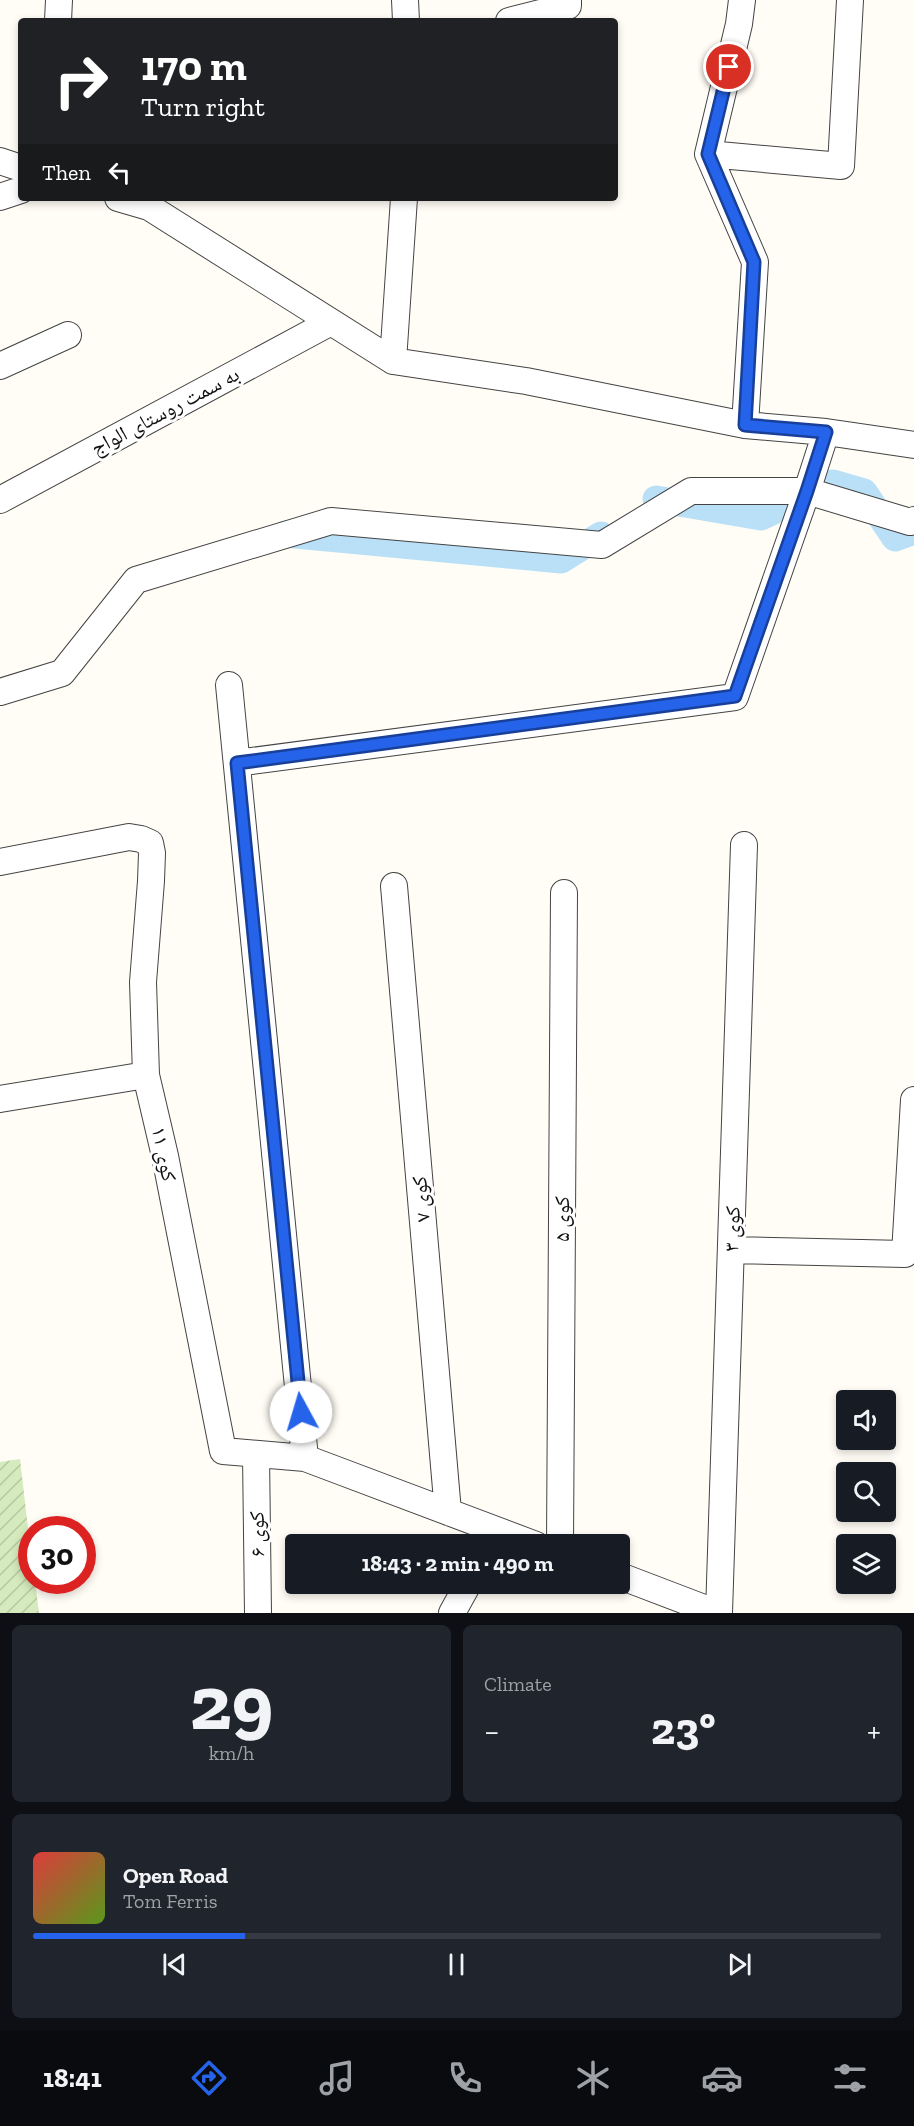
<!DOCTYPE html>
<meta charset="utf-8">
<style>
body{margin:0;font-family:"Zilla Slab","Noto Naskh Arabic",serif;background:#20242c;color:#f1f3f6;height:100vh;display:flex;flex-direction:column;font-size:22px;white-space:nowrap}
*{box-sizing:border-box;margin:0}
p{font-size:20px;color:#9ea1a6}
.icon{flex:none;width:33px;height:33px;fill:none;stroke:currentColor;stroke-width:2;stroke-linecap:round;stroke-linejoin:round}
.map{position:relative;height:1613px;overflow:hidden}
.drawer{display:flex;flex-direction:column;gap:12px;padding:12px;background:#0d0f14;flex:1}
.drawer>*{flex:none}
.banner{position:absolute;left:18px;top:18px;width:600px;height:183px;border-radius:6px;box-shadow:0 3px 9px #0003;background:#202124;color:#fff;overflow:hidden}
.controls{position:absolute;left:836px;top:1390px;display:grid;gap:12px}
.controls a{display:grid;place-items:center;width:60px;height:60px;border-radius:6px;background:#171b24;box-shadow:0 3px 9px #0003;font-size:30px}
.speed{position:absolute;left:18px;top:1516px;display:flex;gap:12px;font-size:30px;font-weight:700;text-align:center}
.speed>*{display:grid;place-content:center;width:78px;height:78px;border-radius:50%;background:#171b24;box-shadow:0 3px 9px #0003;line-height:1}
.speed .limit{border:9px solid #d22;background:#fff;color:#111}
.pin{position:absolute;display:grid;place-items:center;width:51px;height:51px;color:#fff;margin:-26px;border:3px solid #fff;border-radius:50%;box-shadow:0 2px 6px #0007}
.me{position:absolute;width:66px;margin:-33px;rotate:354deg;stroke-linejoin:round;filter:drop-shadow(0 0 4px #0008)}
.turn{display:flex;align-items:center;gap:21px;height:126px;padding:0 24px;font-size:27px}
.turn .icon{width:78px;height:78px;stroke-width:2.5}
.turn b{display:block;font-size:42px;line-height:51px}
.then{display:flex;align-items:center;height:57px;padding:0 24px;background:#0003;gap:12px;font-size:22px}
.big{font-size:45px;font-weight:800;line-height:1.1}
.drawer .tile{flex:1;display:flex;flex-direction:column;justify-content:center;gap:9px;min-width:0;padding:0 21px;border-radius:9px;background:#20242c}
.drawer .dial{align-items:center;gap:0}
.dial b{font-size:78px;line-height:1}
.song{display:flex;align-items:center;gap:18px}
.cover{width:72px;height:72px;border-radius:9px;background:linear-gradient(135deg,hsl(0 70% 55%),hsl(90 70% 35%))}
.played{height:6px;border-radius:3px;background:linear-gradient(90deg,#2563eb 25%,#363941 25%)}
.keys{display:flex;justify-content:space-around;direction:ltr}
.heat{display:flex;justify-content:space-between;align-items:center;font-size:33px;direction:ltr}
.drawer .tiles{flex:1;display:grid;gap:12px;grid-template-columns:1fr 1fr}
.tile:last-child{grid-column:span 2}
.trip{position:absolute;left:285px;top:1534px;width:345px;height:60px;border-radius:6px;background:#171b24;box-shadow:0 3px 9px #0003;font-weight:800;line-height:60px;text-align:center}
.tabs{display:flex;height:96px;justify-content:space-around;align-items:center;background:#090b0e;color:#9ea1a6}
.tabs .icon{width:42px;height:42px}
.tabs .active{color:#2563eb}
.tabs b{font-size:27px;color:#f1f3f6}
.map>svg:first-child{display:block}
.garden{fill:url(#garden-furrows)}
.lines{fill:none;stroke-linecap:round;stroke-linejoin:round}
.canal{stroke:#b9e0f7;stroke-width:27}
.minor-casing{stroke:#444;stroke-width:28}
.minor{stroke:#fff;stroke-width:26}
.route-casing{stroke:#184099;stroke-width:15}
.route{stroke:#2563eb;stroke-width:10}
.labels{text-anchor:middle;stroke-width:6;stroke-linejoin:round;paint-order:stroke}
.street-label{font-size:21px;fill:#111;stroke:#fff}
</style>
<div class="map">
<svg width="914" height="1613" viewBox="0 0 914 1613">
<defs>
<pattern id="garden-furrows" width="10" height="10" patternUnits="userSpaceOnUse" patternTransform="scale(1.5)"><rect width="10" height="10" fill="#d5ebbd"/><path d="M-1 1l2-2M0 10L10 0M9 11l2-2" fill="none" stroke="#b6c8a1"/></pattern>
</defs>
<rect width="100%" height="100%" fill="#fffdf5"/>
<!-- garden -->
<path class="garden" d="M 20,1459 L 31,1554 L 32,1581 L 35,1581 L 39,1613 L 0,1613 L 0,1462 Z"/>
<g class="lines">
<!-- canal -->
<path class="canal" d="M 656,499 L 761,517 L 833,483 L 864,492 L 895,538 L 914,531
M 285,534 L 561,560 L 601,535"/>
<defs>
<path id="minor" d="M 405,0 L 406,21
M 58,21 L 59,0
M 509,21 L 568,6 L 568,0
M 708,154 L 739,24 L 742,0
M 0,161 L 21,168
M 0,197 L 21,190
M 118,198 L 149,207 L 393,361 L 526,381 L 745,425 L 826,432 L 914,445
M 393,361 L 404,198
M 0,366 L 68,335
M 745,425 L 755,262 L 708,154 L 841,166 L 850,0
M 0,500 L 331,322
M 229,685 L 305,1458
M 0,692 L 62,673 L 136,580 L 331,521 L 602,545 L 691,491 L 807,491 L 910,522 L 914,520
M 237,763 L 735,697 L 807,491 L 826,432
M 0,862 L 129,837 L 141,839 L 150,843 L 152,853 L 151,881 L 143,982 L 146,1075 L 165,1156 L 223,1451 L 305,1458 L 536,1545
M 394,886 L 448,1512
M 0,1099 L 146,1075
M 731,1250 L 905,1254 L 914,1100
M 256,1454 L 258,1613
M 560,1545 L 564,893
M 620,1576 L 717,1613
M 452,1613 L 468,1584
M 719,1613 L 744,845"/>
</defs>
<!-- minor casing -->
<use href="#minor" class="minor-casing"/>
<!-- minor -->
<use href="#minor" class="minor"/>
</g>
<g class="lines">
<defs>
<path id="route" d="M 301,1412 L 237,763 L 735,696 L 807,491 L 826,432 L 745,425 L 754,262 L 708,154 L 729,67"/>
</defs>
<!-- route casing -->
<use href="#route" class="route-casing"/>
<!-- route -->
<use href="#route" class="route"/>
</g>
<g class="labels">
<!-- street labels -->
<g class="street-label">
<text transform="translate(165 411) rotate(-28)" y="7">به سمت روستای الواج</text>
<text transform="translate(164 1154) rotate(78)" y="7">کوی ۱۱</text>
<text transform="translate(421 1199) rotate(-95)" y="7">کوی ۷</text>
<text transform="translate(562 1219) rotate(-90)" y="7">کوی ۵</text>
<text transform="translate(732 1229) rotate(-88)" y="7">کوی ۳</text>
<text transform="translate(257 1534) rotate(-91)" y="7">کوی ۶</text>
</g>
</g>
</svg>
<div class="controls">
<a><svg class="icon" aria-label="sound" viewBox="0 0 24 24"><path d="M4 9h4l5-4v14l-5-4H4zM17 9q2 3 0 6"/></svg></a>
<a><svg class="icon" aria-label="search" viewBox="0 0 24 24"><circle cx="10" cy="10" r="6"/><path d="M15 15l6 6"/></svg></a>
<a><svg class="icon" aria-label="layers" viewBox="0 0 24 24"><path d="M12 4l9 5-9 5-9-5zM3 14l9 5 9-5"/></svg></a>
</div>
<div class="speed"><div class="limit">30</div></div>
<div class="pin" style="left:729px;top:67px;background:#d93025"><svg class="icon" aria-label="arrive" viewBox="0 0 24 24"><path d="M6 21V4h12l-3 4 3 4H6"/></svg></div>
<svg class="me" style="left:301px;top:1412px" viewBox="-20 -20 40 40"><circle r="19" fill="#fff"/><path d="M0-13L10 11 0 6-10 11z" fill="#2563eb"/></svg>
<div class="trip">18:43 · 2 min · 490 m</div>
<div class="banner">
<div class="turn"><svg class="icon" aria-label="right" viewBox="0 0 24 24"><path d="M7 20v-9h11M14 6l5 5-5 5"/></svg><div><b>170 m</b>Turn right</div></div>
<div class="then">Then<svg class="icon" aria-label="left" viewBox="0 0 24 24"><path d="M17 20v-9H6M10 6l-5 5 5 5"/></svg></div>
</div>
</div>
<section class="drawer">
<div class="tiles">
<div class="tile dial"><b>29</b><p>km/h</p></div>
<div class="tile"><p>Climate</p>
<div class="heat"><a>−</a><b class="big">23°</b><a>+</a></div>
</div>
<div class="tile">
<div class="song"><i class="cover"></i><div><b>Open Road</b><p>Tom Ferris</p></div></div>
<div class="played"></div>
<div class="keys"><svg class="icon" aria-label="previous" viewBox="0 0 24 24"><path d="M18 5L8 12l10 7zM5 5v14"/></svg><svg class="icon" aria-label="pause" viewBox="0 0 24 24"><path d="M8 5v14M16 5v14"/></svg><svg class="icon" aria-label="next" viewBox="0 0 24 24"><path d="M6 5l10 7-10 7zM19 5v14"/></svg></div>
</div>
</div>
</section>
<nav class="tabs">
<b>18:41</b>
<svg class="icon active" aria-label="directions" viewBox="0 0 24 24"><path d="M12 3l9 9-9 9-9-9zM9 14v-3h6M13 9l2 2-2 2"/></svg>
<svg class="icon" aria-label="music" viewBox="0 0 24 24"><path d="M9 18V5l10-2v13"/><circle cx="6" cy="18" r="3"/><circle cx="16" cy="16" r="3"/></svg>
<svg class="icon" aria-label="phone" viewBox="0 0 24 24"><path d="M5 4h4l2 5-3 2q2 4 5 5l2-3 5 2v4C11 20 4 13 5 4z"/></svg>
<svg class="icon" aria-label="climate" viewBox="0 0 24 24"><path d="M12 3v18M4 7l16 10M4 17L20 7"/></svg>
<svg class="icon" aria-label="car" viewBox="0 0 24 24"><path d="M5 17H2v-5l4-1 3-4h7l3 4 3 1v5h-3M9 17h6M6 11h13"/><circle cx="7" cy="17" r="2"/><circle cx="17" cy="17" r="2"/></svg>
<svg class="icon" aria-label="filters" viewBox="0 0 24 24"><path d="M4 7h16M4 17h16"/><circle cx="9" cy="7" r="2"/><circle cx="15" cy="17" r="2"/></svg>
</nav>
